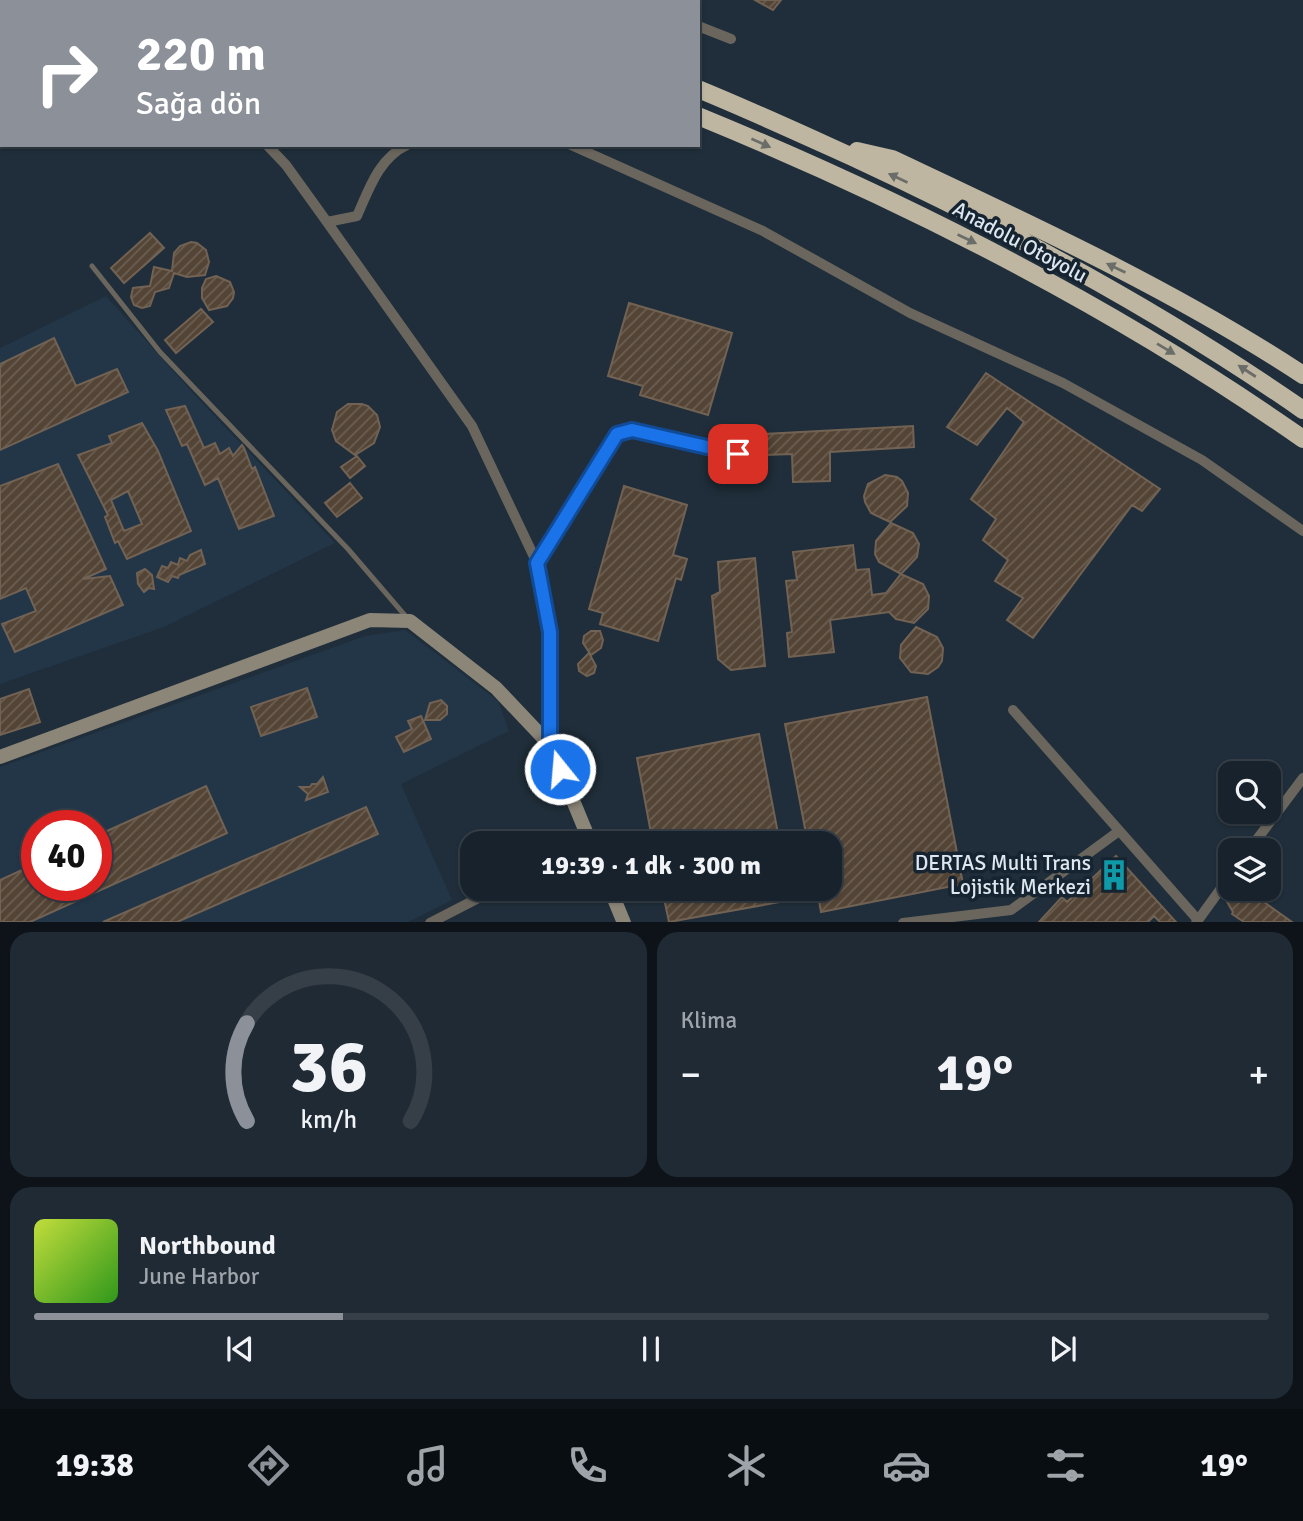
<!DOCTYPE html>
<html lang="tr">
<meta charset="utf-8">
<style>
body{margin:0;font-family:Signika,sans-serif;background:#202a34;color:#f1f3f6;height:100vh;display:flex;flex-direction:column;font-size:26px;white-space:nowrap}
*{box-sizing:border-box;margin:0}
p{font-size:23px;color:#9ea4a9}
.icon{flex:none;width:38px;height:38px;fill:none;stroke:currentColor;stroke-width:2;stroke-linecap:round;stroke-linejoin:round}
.map{position:relative;height:922px;overflow:hidden}
.panel{display:flex;flex-direction:column;gap:10px;padding:10px;background:#0d1318;flex:1}
.panel>*{flex:none}
.hud{position:absolute;left:0px;top:0px;width:700px;height:147px;box-shadow:0 2px 5px #0004,0 0 0 2px #363f48;background:#8c9099;color:#fff;overflow:hidden}
.tools{position:absolute;left:1218px;top:761px;display:grid;gap:14px}
.tools a{display:grid;place-items:center;width:63px;height:63px;border-radius:14px;background:#17222c;box-shadow:0 2px 5px #0004,0 0 0 2px #363f48;font-size:35px}
.speed{position:absolute;left:21px;top:810px;display:flex;gap:14px;font-size:35px;font-weight:700;text-align:center}
.speed>*{display:grid;place-content:center;width:91px;height:91px;border-radius:50%;background:#17222c;box-shadow:0 2px 5px #0004,0 0 0 2px #363f48;line-height:1}
.speed .limit{border:10px solid #d22;background:#fff;color:#111}
.pin{position:absolute;display:grid;place-items:center;width:60px;height:60px;color:#fff;margin:-30px;border-radius:14px;box-shadow:0 4px 10px #0006}
.me{position:absolute;width:77px;margin:-38px;rotate:343deg;stroke-linejoin:round;filter:drop-shadow(0 0 5px #0008)}
.turn{display:flex;align-items:center;gap:24px;height:147px;padding:0 21px;font-size:32px}
.turn .icon{width:91px;height:91px;stroke-width:2.5}
.turn b{display:block;font-size:49px;line-height:60px}
.big{font-size:52px;font-weight:700;line-height:1.1}
.panel .widget{flex:1;display:flex;flex-direction:column;justify-content:center;gap:10px;min-width:0;padding:0 24px;border-radius:21px;background:#202a34}
.panel .dial{align-items:center;gap:0}
.dial svg{height:182px;overflow:visible;fill:none;stroke:#363f48;stroke-width:7;stroke-linecap:round;text-anchor:middle}
.dial text{fill:#f1f3f6;stroke:none}
.song{display:flex;align-items:center;gap:21px}
.cover{width:84px;height:84px;border-radius:10px;background:linear-gradient(135deg,hsl(70 70% 55%),hsl(110 70% 35%))}
.played{height:7px;border-radius:4px;background:linear-gradient(90deg,#8c9099 25%,#363f48 25%)}
.keys{display:flex;justify-content:space-around;direction:ltr}
.heat{display:flex;justify-content:space-between;align-items:center;font-size:38px;direction:ltr}
.panel .tiles{flex:1;display:grid;gap:10px;grid-template-columns:1fr 1fr}
.widget:last-child{grid-column:span 2}
.trip{position:absolute;left:460px;top:831px;width:382px;height:70px;border-radius:21px;background:#17222c;box-shadow:0 2px 5px #0004,0 0 0 2px #363f48;font-weight:700;line-height:70px;text-align:center}
.dock{display:flex;height:112px;justify-content:space-around;align-items:center;background:#090e12;color:#9ea4a9}
.dock .icon{width:49px;height:49px}
.dock .on{color:#8c9099}
.dock b{font-size:32px;color:#f1f3f6}
.map>svg:first-child{display:block}
.built{fill:#223648;fill-rule:evenodd}
.building{fill:url(#building-hatch);stroke:#726253;stroke-width:2;fill-rule:evenodd}
.lines{fill:none;stroke-linecap:round;stroke-linejoin:round}
.lane{stroke:#6a665d;stroke-width:5}
.street{stroke:#6a665d;stroke-width:10}
.secondary{stroke:#8c8679;stroke-width:14}
.highway{stroke:#bfb6a1;stroke-width:18}
.oneway{fill:#6a6d68}
.route-casing{stroke:#114b97;stroke-width:18}
.route{stroke:#1a73e8;stroke-width:12}
.labels{text-anchor:middle;stroke-width:7;stroke-linejoin:round;paint-order:stroke}
.street-label{font-size:21px;fill:#dee7f0;stroke:#152430}
.poi-label{font-size:21px;fill:#dee7f0;stroke:#152430;text-anchor:end}
</style>
<div class="map">
<svg width="1303" height="923" viewBox="0 0 1303 923">
<defs>
<pattern id="building-hatch" width="6" height="6" patternUnits="userSpaceOnUse" patternTransform="scale(1.75)"><rect width="6" height="6" fill="#534435"/><path d="M-1 1l2-2M0 6l6-6M5 7l2-2" fill="none" stroke="#6b5f53"/></pattern>
</defs>
<rect width="100%" height="100%" fill="#1f2e3a"/>
<!-- built -->
<path class="built" d="M 106,296 L 191,391 L 335,543 L 164,627 L 0,684 L 0,348 Z
M 405,630 L 498,701 L 509,731 L 401,784 L 452,900 L 408,922 L 0,923 L 0,767 L 365,636 ZM 37,826 L 96,826 L 96,886 L 37,886 Z"/>
<!-- building -->
<path class="building" d="M 755,0 L 781,0 L 773,10 Z
M 150,233 L 164,248 L 124,283 L 111,268 Z
M 191,242 L 197,243 L 206,250 L 209,262 L 205,275 L 187,277 L 174,273 L 169,288 L 155,292 L 150,306 L 142,308 L 134,305 L 131,297 L 133,288 L 150,286 L 154,267 L 172,271 L 174,253 L 180,246 Z
M 216,276 L 230,282 L 234,292 L 233,298 L 227,306 L 209,310 L 202,298 L 202,288 L 206,279 Z
M 629,303 L 732,333 L 708,415 L 640,395 L 643,386 L 608,376 Z
M 201,309 L 213,322 L 176,353 L 165,340 Z
M 54,338 L 76,386 L 117,369 L 128,392 L 0,450 L 0,364 Z
M 986,373 L 1160,489 L 1142,511 L 1132,505 L 1033,638 L 1007,620 L 1023,598 L 995,581 L 1008,560 L 983,540 L 996,519 L 971,499 L 1024,422 L 1007,408 L 977,445 L 947,427 Z
M 348,404 L 362,404 L 368,406 L 377,415 L 380,427 L 374,443 L 355,455 L 336,441 L 332,430 L 337,412 Z
M 185,406 L 204,448 L 215,443 L 220,454 L 229,448 L 233,456 L 242,445 L 244,448 L 252,469 L 255,467 L 274,516 L 239,529 L 218,478 L 205,485 L 187,444 L 182,446 L 166,410 Z
M 142,423 L 158,451 L 191,531 L 127,559 L 118,541 L 115,543 L 105,517 L 108,515 L 78,455 L 112,443 L 109,436 ZM 128,491 L 142,524 L 124,531 L 111,500 Z
M 913,426 L 914,447 L 830,452 L 830,481 L 793,482 L 792,454 L 765,455 L 764,434 Z
M 357,456 L 365,466 L 350,478 L 341,467 Z
M 58,464 L 106,569 L 83,579 L 110,576 L 123,605 L 15,652 L 2,624 L 36,611 L 26,588 L 0,599 L 0,486 Z
M 885,475 L 897,477 L 902,481 L 908,493 L 907,506 L 890,522 L 871,513 L 865,502 L 864,496 L 868,484 Z
M 350,483 L 362,498 L 337,517 L 325,503 Z
M 624,486 L 687,505 L 673,555 L 687,559 L 681,580 L 676,578 L 658,641 L 600,624 L 603,613 L 589,609 Z
M 891,523 L 913,533 L 919,544 L 917,557 L 901,574 L 879,562 L 875,554 L 876,541 Z
M 853,545 L 856,570 L 869,569 L 872,595 L 886,593 L 901,574 L 923,584 L 929,596 L 928,609 L 914,623 L 896,619 L 889,612 L 830,620 L 834,652 L 789,657 L 787,633 L 792,632 L 786,581 L 797,580 L 793,552 Z
M 201,550 L 205,564 L 179,575 L 178,578 L 172,576 L 168,582 L 157,577 L 162,566 L 168,568 L 171,562 L 178,565 L 180,558 L 187,561 L 190,555 Z
M 755,558 L 765,666 L 731,670 L 718,659 L 712,596 L 720,592 L 718,562 Z
M 145,569 L 152,575 L 154,589 L 149,588 L 144,592 L 138,584 L 137,573 Z
M 916,627 L 937,637 L 943,648 L 942,661 L 938,667 L 928,674 L 911,672 L 900,658 L 901,645 Z
M 591,631 L 600,631 L 603,640 L 601,648 L 591,655 L 583,643 L 584,636 Z
M 589,653 L 596,666 L 594,673 L 587,676 L 579,671 L 578,664 Z
M 307,688 L 317,717 L 261,736 L 251,707 Z
M 29,689 L 40,722 L 0,735 L 0,699 Z
M 927,697 L 963,884 L 821,912 L 817,889 L 830,889 L 830,844 L 808,844 L 785,724 Z
M 441,700 L 447,706 L 447,714 L 440,720 L 425,720 L 430,703 Z
M 421,716 L 431,739 L 404,752 L 396,737 L 412,729 L 408,721 Z
M 759,734 L 780,844 L 653,844 L 637,758 Z
M 323,777 L 328,792 L 306,800 L 308,794 L 300,787 L 310,787 L 312,784 L 317,784 Z
M 206,786 L 227,833 L 30,922 L 0,922 L 0,880 L 37,863 L 37,886 L 96,886 L 96,836 Z
M 366,807 L 378,834 L 177,922 L 103,922 Z
M 1116,856 L 1176,922 L 1160,922 L 1154,916 L 1148,922 L 1039,922 L 1062,897 L 1067,902 Z
M 662,889 L 789,889 L 791,900 L 669,922 Z
M 1247,890 L 1292,922 L 1244,922 L 1232,914 L 1233,912 L 1226,900 L 1240,902 Z"/>
<g class="lines">
<!-- lane -->
<path class="lane" d="M 92,266 L 160,352 L 348,549 L 408,619"/>
<!-- street -->
<path class="street" d="M 143,0 L 145,2
M 614,0 L 618,2
M 674,0 L 675,2
M 698,26 L 731,39
M 267,145 L 286,165 L 327,222 L 357,216 C 369,189 379,158 407,145
M 571,145 L 763,231 L 910,313 L 1063,383 L 1202,460 L 1303,531
M 327,222 L 472,426 L 537,563
M 1013,710 L 1198,920
M 550,745 L 549,632 L 537,563 L 616,434 L 633,430 L 738,454
M 1249,850 L 1303,778
M 430,923 L 496,889
M 903,923 L 1011,910 L 1119,831
M 1196,923 L 1230,876"/>
<!-- secondary -->
<path class="secondary" d="M 0,757 L 370,620 L 410,621 L 496,688 L 550,745 L 591,844
M 610,889 L 624,923"/>
<!-- highway -->
<path class="highway" d="M 417,0 L 421,2
M 476,0 L 480,2
M 698,89 C 752,111 806,136 859,160 C 1014,232 1162,312 1303,410
M 698,116 C 910,203 1115,307 1303,439
M 857,151 L 892,159 C 1032,225 1174,290 1303,375"/>
</g>
<!-- one-way arrows -->
<defs><path id="oneway-solid" d="M-6-.8H1V-3.2L6.5 0L1 3.2V.8H-6Z" transform="scale(1.75)"/></defs>
<g class="oneway">
<use href="#oneway-solid" transform="translate(761 143) rotate(24)"/>
<use href="#oneway-solid" transform="translate(898 178) rotate(-155)"/>
<use href="#oneway-solid" transform="translate(967 239) rotate(26)"/>
<use href="#oneway-solid" transform="translate(1116 268) rotate(-154)"/>
<use href="#oneway-solid" transform="translate(1166 349) rotate(31)"/>
<use href="#oneway-solid" transform="translate(1247 371) rotate(-147)"/>
</g>
<g class="lines">
<defs>
<path id="route" d="M 560,769 L 550,745 L 550,632 L 537,563 L 617,434 L 632,430 L 738,454"/>
</defs>
<!-- route casing -->
<use href="#route" class="route-casing"/>
<!-- route -->
<use href="#route" class="route"/>
</g>
<!-- icons -->
<defs>
<symbol id="building-bare" viewBox="-9 -9 18 18"><path d="M-4-6H4V6H1V3H-1V6H-4ZM-2.5-4.3h1.7v1.8h-1.7ZM.8-4.3h1.7v1.8H.8ZM-2.5-1h1.7V.8h-1.7ZM.8-1h1.7V.8H.8Z" fill="#0f9aa8" stroke="#152430" stroke-width="2.5" paint-order="stroke"/></symbol>
</defs>
<g fill-rule="evenodd">
<use href="#building-bare" x="1092" y="853" width="44" height="44"/>
</g>
<g class="labels">
<!-- street labels -->
<g class="street-label">
<text transform="translate(1020 242) rotate(28)" y="7">Anadolu Otoyolu</text>
</g>
<!-- poi labels -->
<g class="poi-label">
<text x="1091" y="870">DERTAS Multi Trans<tspan x="1091" dy="24">Lojistik Merkezi</tspan></text>
</g>
</g>
</svg>
<div class="tools">
<a><svg class="icon" aria-label="search" viewBox="0 0 24 24"><circle cx="10" cy="10" r="6"/><path d="M15 15l6 6"/></svg></a>
<a><svg class="icon" aria-label="layers" viewBox="0 0 24 24"><path d="M12 4l9 5-9 5-9-5zM3 14l9 5 9-5"/></svg></a>
</div>
<div class="speed"><div class="limit">40</div></div>
<div class="pin" style="left:738px;top:454px;background:#d93025"><svg class="icon" aria-label="arrive" viewBox="0 0 24 24"><path d="M6 21V4h12l-3 4 3 4H6"/></svg></div>
<svg class="me" style="left:560px;top:769px" viewBox="-20 -20 40 40"><circle r="17" fill="#1a73e8" stroke="#fff" stroke-width="3"/><path d="M0-11L8 9 0 5-8 9z" fill="#fff"/></svg>
<div class="trip">19:39 · 1 dk · 300 m</div>
<div class="hud">
<div class="turn"><svg class="icon" aria-label="right" viewBox="0 0 24 24"><path d="M7 20v-9h11M14 6l5 5-5 5"/></svg><div><b>220 m</b>Sağa dön</div></div>
</div>
</div>
<section class="panel">
<div class="tiles">
<div class="widget dial"><svg viewBox="0 0 100 80">
<path d="M14 69A42 42 0 1 1 86 69"/>
<path d="M14 69A42 42 0 0 1 14 26" stroke="#8c9099"/>
<text x="50" y="56" font-size="32" font-weight="700">36</text>
<text x="50" y="72" font-size="11">km/h</text>
</svg></div>
<div class="widget"><p>Klima</p>
<div class="heat"><a>−</a><b class="big">19°</b><a>+</a></div>
</div>
<div class="widget">
<div class="song"><i class="cover"></i><div><b>Northbound</b><p>June Harbor</p></div></div>
<div class="played"></div>
<div class="keys"><svg class="icon" aria-label="previous" viewBox="0 0 24 24"><path d="M18 5L8 12l10 7zM5 5v14"/></svg><svg class="icon" aria-label="pause" viewBox="0 0 24 24"><path d="M8 5v14M16 5v14"/></svg><svg class="icon" aria-label="next" viewBox="0 0 24 24"><path d="M6 5l10 7-10 7zM19 5v14"/></svg></div>
</div>
</div>
</section>
<nav class="dock">
<b>19:38</b>
<svg class="icon on" aria-label="directions" viewBox="0 0 24 24"><path d="M12 3l9 9-9 9-9-9zM9 14v-3h6M13 9l2 2-2 2"/></svg>
<svg class="icon" aria-label="music" viewBox="0 0 24 24"><path d="M9 18V5l10-2v13"/><circle cx="6" cy="18" r="3"/><circle cx="16" cy="16" r="3"/></svg>
<svg class="icon" aria-label="phone" viewBox="0 0 24 24"><path d="M5 4h4l2 5-3 2q2 4 5 5l2-3 5 2v4C11 20 4 13 5 4z"/></svg>
<svg class="icon" aria-label="climate" viewBox="0 0 24 24"><path d="M12 3v18M4 7l16 10M4 17L20 7"/></svg>
<svg class="icon" aria-label="car" viewBox="0 0 24 24"><path d="M5 17H2v-5l4-1 3-4h7l3 4 3 1v5h-3M9 17h6M6 11h13"/><circle cx="7" cy="17" r="2"/><circle cx="17" cy="17" r="2"/></svg>
<svg class="icon" aria-label="filters" viewBox="0 0 24 24"><path d="M4 7h16M4 17h16"/><circle cx="9" cy="7" r="2"/><circle cx="15" cy="17" r="2"/></svg>
<b>19°</b>
</nav>
